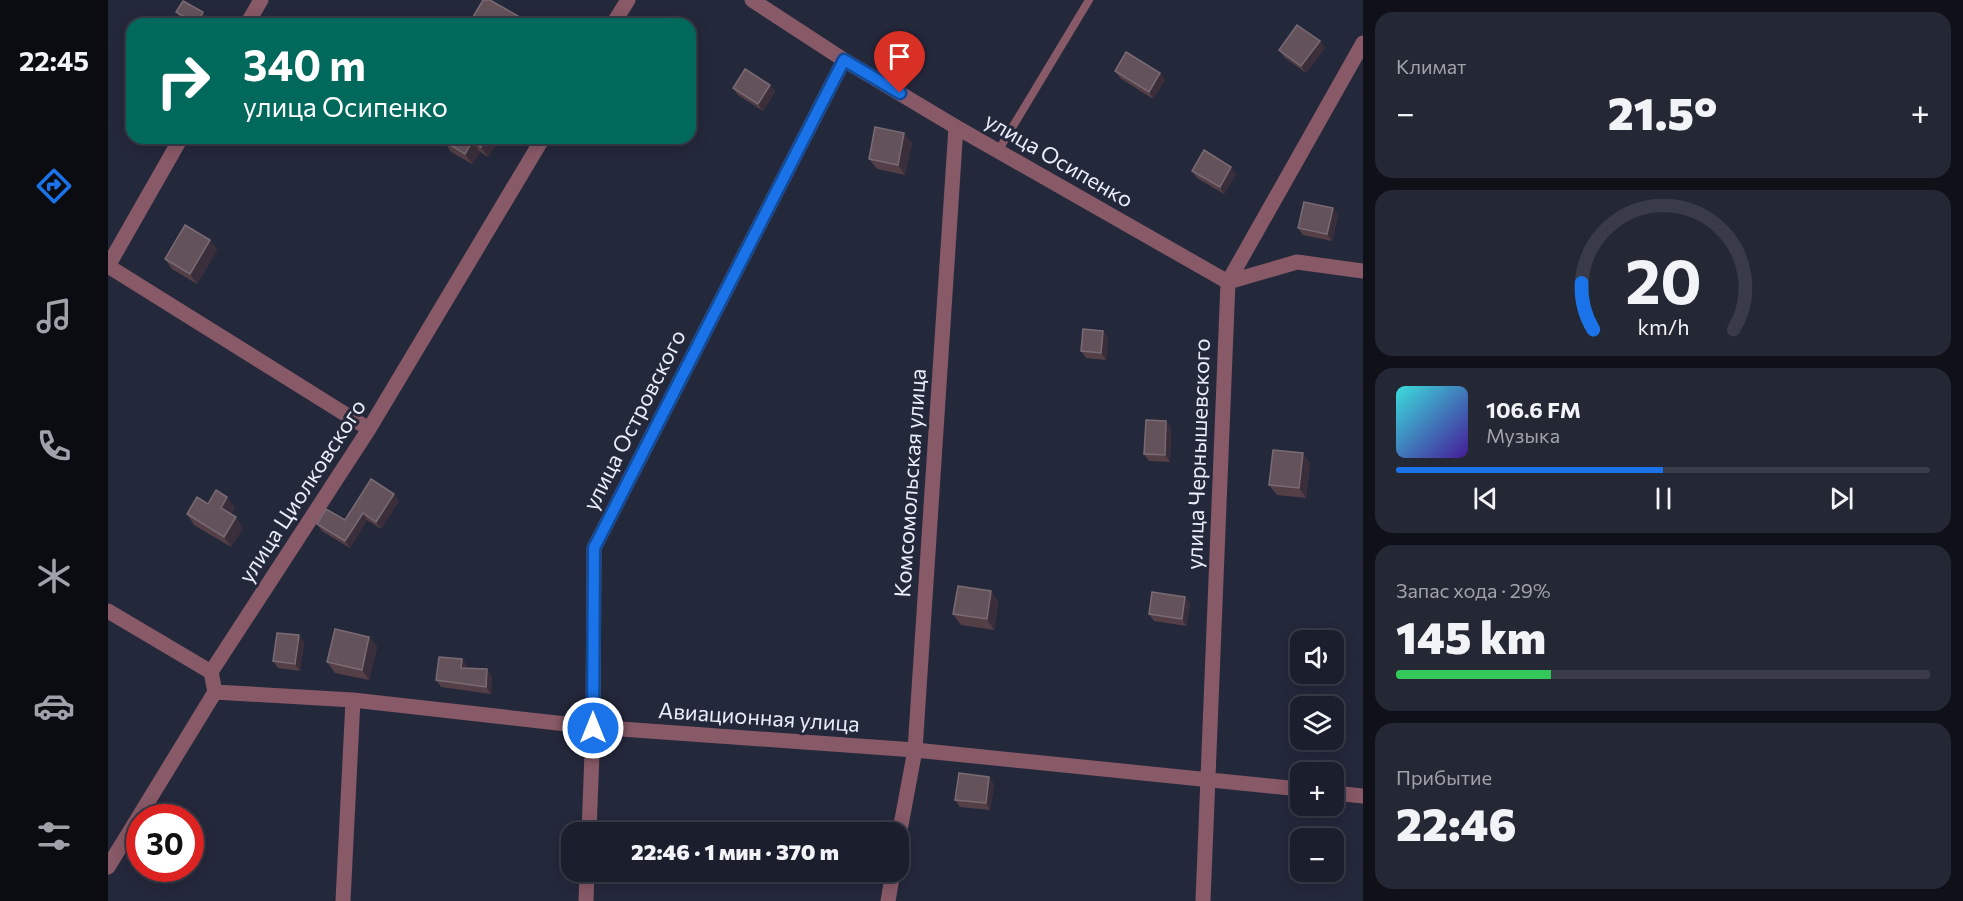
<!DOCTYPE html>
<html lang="ru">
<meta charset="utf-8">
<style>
body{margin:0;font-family:Commissioner,sans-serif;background:#242734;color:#f1f3f6;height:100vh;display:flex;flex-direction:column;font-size:22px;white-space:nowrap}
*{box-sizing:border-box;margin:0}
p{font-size:20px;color:#a0a2a9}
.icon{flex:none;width:33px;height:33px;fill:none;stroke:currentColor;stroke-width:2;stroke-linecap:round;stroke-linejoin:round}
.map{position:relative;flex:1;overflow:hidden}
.details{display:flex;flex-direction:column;gap:12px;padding:12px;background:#0f1018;width:600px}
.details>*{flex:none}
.top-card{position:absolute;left:18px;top:18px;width:570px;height:126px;border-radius:18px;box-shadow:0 3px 15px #0003,0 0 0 2px #393c48;background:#00695c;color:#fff;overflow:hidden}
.tools{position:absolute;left:1182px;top:630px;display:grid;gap:12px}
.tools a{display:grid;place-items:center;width:54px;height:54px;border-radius:12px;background:#1b1e2c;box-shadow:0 3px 15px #0003,0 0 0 2px #393c48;font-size:30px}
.speed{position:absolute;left:18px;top:804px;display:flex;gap:12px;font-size:30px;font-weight:700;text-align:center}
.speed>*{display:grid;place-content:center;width:78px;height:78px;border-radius:50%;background:#1b1e2c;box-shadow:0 3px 15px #0003,0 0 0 2px #393c48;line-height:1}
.speed .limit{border:9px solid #d22;background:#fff;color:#111}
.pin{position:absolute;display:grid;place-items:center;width:51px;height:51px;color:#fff;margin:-62px -26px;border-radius:50% 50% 50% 0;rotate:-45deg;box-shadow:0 0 6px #0007}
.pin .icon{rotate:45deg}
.me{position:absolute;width:66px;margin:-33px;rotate:0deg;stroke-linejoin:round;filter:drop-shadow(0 0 4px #0008)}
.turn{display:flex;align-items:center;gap:21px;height:126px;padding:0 18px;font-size:27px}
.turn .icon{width:78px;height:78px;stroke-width:2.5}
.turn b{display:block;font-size:42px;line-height:51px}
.big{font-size:45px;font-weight:800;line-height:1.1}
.details .widget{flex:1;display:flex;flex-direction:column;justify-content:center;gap:9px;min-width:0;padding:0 21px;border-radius:18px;background:#242734}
.details .dial{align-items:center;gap:0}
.dial svg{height:156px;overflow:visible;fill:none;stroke:#393c48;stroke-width:7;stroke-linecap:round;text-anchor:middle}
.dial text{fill:#f1f3f6;stroke:none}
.song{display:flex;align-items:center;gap:18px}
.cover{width:72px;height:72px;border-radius:9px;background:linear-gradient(135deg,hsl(180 70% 55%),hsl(260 70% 35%))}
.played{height:6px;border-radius:3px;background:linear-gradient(90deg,#1a73e8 50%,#393c48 50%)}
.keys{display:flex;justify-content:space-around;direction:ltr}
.heat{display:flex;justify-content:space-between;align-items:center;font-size:33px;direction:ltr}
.charge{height:9px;border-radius:4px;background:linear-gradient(90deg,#34c759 29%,#393c48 0)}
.trip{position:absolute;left:453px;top:822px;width:348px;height:60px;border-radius:18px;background:#1b1e2c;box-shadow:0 3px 15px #0003,0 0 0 2px #393c48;font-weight:800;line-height:60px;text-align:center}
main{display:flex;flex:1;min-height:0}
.tab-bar{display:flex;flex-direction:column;width:108px;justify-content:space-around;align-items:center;background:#0b0c12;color:#a0a2a9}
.tab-bar .icon{width:42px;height:42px}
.tab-bar .selected{color:#1a73e8}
.tab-bar b{font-size:27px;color:#f1f3f6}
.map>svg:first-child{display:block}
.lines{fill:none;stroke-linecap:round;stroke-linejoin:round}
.service{stroke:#885967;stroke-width:8}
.minor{stroke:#885967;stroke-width:15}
.wall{fill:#543f47}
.shaded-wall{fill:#3a2e3a}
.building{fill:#64525a;stroke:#796a73;stroke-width:1.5}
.route-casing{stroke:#114b97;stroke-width:15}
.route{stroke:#1a73e8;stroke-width:10}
.labels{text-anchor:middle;stroke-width:6;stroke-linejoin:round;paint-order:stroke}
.street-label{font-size:22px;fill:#e9ecf9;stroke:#24283b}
</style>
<main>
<nav class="tab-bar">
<b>22:45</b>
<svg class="icon selected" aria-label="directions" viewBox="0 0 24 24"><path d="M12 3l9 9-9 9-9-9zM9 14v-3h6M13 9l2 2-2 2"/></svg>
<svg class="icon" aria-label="music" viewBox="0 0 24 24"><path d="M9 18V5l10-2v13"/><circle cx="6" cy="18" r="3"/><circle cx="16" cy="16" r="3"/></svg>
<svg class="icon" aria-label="phone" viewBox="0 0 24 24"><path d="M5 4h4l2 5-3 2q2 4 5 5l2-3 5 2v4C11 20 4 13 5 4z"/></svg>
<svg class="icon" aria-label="climate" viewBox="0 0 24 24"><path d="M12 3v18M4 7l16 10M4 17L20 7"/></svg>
<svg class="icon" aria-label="car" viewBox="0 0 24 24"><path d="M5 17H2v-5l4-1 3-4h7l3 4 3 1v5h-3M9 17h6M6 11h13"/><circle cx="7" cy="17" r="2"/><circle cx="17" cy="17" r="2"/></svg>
<svg class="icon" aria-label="filters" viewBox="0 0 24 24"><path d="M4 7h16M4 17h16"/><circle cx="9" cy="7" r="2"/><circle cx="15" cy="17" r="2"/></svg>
</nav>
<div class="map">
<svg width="1255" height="901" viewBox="0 0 1255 901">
<rect width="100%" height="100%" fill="#24283b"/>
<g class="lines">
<!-- service -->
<path class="service" d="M 890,151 L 981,0"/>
<!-- minor -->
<path class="minor" d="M 644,0 L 736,60 L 848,127 L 1120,282 L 1189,262 L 1255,271
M 139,24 L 153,0
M 505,24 L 520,0
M 0,266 L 261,429
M 0,266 L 73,138
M 0,611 L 103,672
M 107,692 L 245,700 L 485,727 L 807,750 L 1192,789
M 1226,793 L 1255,796
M 481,832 L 485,727 L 486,548 L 736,60
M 790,841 L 807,750 L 848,127
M 0,867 L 107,692 L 103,672 L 261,429 L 435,138
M 235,901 L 245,700
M 478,901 L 479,872
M 780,901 L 785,872
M 1095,901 L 1120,282 L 1255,43"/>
</g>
<!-- wall -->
<path class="wall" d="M 68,12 L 100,19 L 98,24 L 81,24 L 73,19 Z
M 1212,41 L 1217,48 L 1198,73 L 1176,57 L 1171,50 Z
M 1007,71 L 1052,73 L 1057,80 L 1045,99 L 1012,78 Z
M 662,85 L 667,92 L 655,111 L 630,95 L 625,88 Z
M 392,138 L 380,157 L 372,152 L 364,164 L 343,152 L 336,141 Z
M 804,143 L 797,175 L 769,169 L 761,159 Z
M 1084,171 L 1128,174 L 1116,194 L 1089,178 Z
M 1230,215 L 1224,241 L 1195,235 L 1190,228 Z
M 102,240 L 109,250 L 89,284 L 64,269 L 57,259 Z
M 995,331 L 1000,338 L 998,360 L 978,358 L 973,351 Z
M 1058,421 L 1063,428 L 1062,462 L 1041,461 L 1036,454 Z
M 1202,463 L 1198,498 L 1169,495 L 1161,485 Z
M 291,501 L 273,529 L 259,520 L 242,548 L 214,531 L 209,524 L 237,520 Z
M 100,504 L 127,508 L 123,514 L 135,528 L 123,547 L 86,525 L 79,514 Z
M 883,591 L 890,602 L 886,630 L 853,625 L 845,614 Z
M 1077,597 L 1082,604 L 1078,626 L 1046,621 L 1041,614 Z
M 261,637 L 269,647 L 261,680 L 227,673 L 219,662 Z
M 196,642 L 192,671 L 170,668 L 165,661 Z
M 354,659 L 359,666 L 359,668 L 384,676 L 383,694 L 333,687 L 328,680 Z
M 886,784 L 882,810 L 852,807 L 847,800 Z"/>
<!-- shaded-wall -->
<path class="shaded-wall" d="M 95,12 L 100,19 L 98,24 L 89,24 Z
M 410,16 L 415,24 L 405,24 Z
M 1212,41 L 1217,48 L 1198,73 L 1193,66 Z
M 1052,73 L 1057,80 L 1045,99 L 1041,92 Z
M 662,85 L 667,92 L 655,111 L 650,104 Z
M 796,133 L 804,143 L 797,175 L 790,165 Z
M 378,138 L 392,138 L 380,157 L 373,147 Z
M 364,142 L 372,152 L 364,164 L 357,154 Z
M 1123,167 L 1128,174 L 1116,194 L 1112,187 Z
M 1225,208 L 1230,215 L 1224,241 L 1219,234 Z
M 102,240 L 109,250 L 89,284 L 82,274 Z
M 995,331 L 1000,338 L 998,360 L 993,353 Z
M 1058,421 L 1063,428 L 1062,462 L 1057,455 Z
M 1195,453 L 1202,463 L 1198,498 L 1191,488 Z
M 286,494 L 291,501 L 273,529 L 268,522 Z
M 119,497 L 127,508 L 120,518 L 113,508 Z
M 255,513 L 259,520 L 242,548 L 237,541 Z
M 128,517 L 135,528 L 123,547 L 116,537 Z
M 883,591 L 890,602 L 886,630 L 879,619 Z
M 1077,597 L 1082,604 L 1078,626 L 1074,619 Z
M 191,635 L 196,642 L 192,671 L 187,664 Z
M 261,637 L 269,647 L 261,680 L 254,670 Z
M 354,659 L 359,666 L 358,675 L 353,668 Z
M 379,669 L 384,676 L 383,694 L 378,687 Z
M 881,777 L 886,784 L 882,810 L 878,803 Z"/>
<!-- building -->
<path class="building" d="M 375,0 L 382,0 L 410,16 L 405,24 L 366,24 L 362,22 Z
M 75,1 L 95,12 L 89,24 L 68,12 Z
M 1189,25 L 1212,41 L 1193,66 L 1171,50 Z
M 1018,52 L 1052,73 L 1041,92 L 1007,71 Z
M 637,69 L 662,85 L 650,104 L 625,88 Z
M 767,127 L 796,133 L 790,165 L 761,159 Z
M 338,138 L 378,138 L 373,147 L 364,142 L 357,154 L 336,141 Z
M 1096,150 L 1123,167 L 1112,187 L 1084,171 Z
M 1196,202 L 1225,208 L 1219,234 L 1190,228 Z
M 77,225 L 102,240 L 82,274 L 57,259 Z
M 975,329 L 995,331 L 993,353 L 973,351 Z
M 1038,420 L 1058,421 L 1057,455 L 1036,454 Z
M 1165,450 L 1195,453 L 1191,488 L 1161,485 Z
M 263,479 L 286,494 L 268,522 L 255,513 L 237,541 L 209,524 L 218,509 L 237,520 Z
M 108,490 L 119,497 L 113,508 L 128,517 L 116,537 L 79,514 L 89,497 L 100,504 Z
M 850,586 L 883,591 L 879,619 L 845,614 Z
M 1044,592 L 1077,597 L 1074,619 L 1041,614 Z
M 227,629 L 261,637 L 254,670 L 219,662 Z
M 169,633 L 191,635 L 187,664 L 165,661 Z
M 331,657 L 354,659 L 353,668 L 379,669 L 378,687 L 328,680 Z
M 851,773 L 881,777 L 878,803 L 847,800 Z"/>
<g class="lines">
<defs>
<path id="route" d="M 485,728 L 486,548 L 736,60 L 792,93"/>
</defs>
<!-- route casing -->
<use href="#route" class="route-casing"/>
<!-- route -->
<use href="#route" class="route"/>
</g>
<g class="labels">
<!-- street labels -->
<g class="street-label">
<text transform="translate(951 160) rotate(30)" y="8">улица Осипенко</text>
<text transform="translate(526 420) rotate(-63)" y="8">улица Островского</text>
<text transform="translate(1090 454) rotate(-88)" y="8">улица Чернышевского</text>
<text transform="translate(802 483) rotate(-86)" y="8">Комсомольская улица</text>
<text transform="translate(194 491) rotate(-57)" y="8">улица Циолковского</text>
<text transform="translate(651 717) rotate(4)" y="8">Авиационная улица</text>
</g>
</g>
</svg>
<div class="tools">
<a><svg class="icon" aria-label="sound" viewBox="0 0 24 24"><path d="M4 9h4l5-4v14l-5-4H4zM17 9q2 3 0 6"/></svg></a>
<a><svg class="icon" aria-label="layers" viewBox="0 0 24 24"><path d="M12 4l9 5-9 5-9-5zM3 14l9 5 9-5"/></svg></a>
<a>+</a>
<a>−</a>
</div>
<div class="speed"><div class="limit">30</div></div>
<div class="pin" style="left:792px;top:93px;background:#d93025"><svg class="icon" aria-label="arrive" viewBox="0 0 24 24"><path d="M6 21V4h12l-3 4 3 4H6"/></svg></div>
<svg class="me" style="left:485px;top:728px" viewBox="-20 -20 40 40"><circle r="17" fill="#1a73e8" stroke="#fff" stroke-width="3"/><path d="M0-11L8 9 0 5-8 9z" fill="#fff"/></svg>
<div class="trip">22:46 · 1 мин · 370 m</div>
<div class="top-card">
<div class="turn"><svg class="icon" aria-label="right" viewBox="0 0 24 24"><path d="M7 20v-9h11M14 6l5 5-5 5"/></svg><div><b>340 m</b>улица Осипенко</div></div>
</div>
</div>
<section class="details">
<div class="widget"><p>Климат</p>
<div class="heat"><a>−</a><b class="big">21.5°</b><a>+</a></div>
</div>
<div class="widget dial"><svg viewBox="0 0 100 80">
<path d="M14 69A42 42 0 1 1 86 69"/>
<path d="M14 69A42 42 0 0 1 8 45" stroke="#1a73e8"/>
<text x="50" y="56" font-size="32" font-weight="700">20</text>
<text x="50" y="72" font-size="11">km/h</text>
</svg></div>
<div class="widget">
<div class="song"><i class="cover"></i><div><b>106.6 FM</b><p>Музыка</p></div></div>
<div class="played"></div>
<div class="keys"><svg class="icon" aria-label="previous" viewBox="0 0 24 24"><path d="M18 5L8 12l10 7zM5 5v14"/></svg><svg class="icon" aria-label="pause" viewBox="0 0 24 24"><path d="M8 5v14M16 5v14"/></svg><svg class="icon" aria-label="next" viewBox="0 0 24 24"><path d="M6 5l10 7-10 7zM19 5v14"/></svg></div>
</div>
<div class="widget"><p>Запас хода · 29%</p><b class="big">145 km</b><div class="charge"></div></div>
<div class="widget"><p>Прибытие</p><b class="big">22:46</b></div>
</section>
</main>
